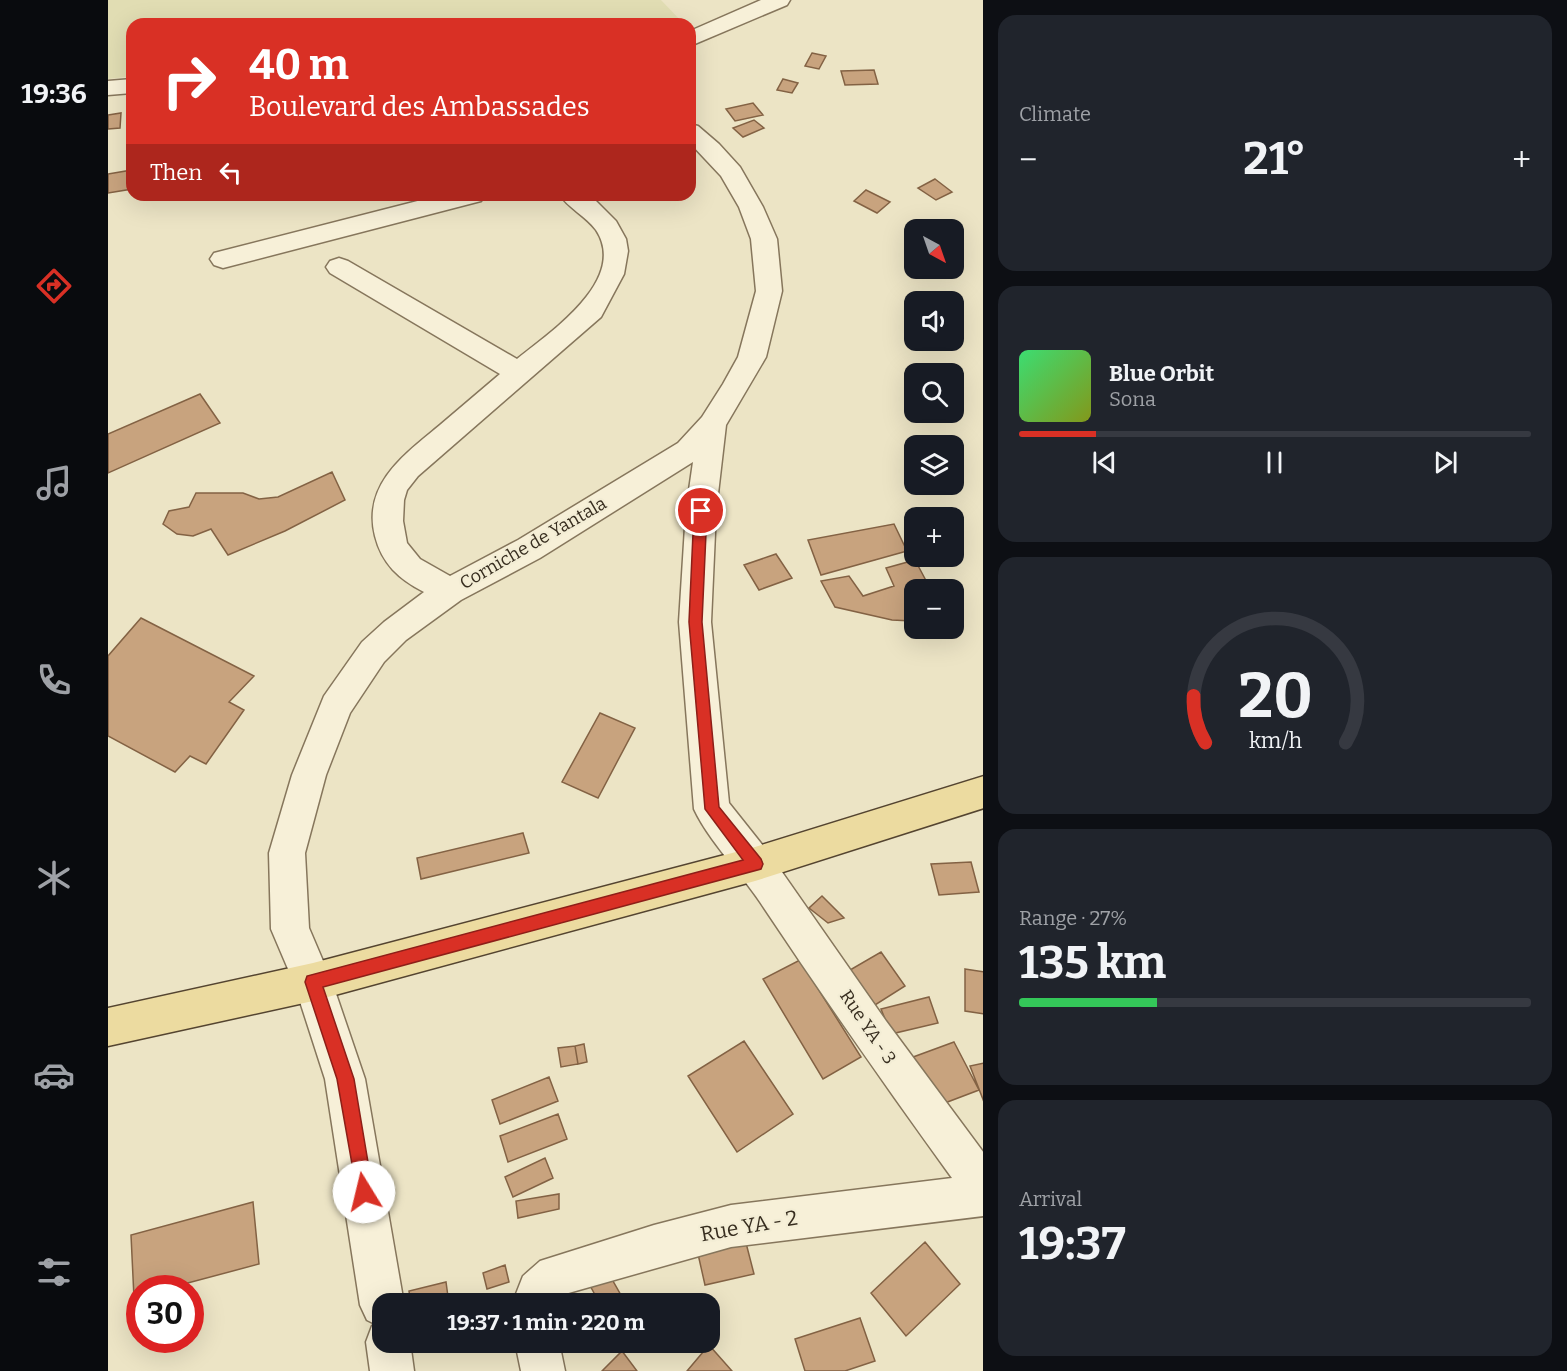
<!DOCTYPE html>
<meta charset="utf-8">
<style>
body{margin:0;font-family:Bitter,serif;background:#20242c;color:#f1f3f6;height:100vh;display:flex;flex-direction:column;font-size:22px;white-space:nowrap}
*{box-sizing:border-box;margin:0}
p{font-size:20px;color:#9ea1a6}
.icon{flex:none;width:33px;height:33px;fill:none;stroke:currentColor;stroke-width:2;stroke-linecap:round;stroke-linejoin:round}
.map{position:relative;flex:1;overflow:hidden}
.panel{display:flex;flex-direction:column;gap:15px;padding:15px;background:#0d0f14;width:584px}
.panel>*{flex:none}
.top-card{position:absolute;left:18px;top:18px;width:570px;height:183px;border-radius:18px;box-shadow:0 6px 24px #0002;background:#d93025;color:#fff;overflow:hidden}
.needle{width:39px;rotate:140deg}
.fabs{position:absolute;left:796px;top:219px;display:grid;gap:12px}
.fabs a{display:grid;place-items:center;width:60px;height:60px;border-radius:12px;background:#171b24;box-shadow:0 6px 24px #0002;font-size:30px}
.speed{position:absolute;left:18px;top:1275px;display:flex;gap:12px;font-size:30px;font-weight:700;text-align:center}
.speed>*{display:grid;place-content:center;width:78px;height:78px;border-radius:50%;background:#171b24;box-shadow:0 6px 24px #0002;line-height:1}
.speed .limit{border:9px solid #d22;background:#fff;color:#111}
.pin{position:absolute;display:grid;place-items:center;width:51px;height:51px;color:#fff;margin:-26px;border:3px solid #fff;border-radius:50%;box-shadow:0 2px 6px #0007}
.me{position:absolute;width:66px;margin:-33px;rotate:351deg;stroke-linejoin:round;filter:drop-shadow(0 0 4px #0008)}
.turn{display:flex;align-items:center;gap:21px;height:126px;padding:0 24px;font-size:27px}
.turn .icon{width:78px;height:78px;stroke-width:2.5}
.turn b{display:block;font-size:42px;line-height:51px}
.then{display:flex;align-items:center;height:57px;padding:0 24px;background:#0003;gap:12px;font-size:22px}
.big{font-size:45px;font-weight:700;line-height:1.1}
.panel .tile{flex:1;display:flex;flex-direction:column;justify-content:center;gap:9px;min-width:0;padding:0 21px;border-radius:18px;background:#20242c}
.panel .dial{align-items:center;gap:0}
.dial svg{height:156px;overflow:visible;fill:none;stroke:#363941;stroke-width:7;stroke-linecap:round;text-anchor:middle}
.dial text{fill:#f1f3f6;stroke:none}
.song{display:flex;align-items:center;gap:18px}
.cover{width:72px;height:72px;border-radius:9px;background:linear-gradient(135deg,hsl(140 70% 55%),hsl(70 70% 35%))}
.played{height:6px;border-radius:3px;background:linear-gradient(90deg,#d93025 15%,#363941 15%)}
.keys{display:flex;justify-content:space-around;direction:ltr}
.heat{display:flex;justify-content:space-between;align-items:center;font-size:33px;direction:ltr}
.charge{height:9px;border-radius:4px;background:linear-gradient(90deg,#34c759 27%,#363941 0)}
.trip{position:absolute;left:264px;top:1293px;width:348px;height:60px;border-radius:18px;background:#171b24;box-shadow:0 6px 24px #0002;font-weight:700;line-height:60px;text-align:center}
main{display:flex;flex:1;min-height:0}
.tab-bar{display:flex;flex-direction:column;width:108px;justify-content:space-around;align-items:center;background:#090b0e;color:#9ea1a6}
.tab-bar .icon{width:42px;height:42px}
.tab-bar .selected{color:#d93025}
.tab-bar b{font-size:27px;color:#f1f3f6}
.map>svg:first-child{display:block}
.farmland{fill:#e1ddb3}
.building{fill:#c8a37e;stroke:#836244;stroke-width:1.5}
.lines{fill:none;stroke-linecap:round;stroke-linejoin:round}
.minor-casing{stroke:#86765c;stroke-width:3}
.major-casing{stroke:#544430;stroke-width:3}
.minor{fill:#f7f0d8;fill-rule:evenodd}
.major{fill:#ecdba0;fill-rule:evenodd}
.route{fill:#d93025;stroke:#8d1f18;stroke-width:1.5}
.labels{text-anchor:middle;stroke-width:4.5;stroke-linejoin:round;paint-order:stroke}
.street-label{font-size:18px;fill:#372d1f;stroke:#f3edd5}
.near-street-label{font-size:21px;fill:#372d1f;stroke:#f3edd5}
</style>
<main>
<nav class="tab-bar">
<b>19:36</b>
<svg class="icon selected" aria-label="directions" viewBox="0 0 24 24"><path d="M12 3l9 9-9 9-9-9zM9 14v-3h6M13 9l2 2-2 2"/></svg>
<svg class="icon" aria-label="music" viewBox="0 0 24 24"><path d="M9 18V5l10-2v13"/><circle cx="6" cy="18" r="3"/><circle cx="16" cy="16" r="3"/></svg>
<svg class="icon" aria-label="phone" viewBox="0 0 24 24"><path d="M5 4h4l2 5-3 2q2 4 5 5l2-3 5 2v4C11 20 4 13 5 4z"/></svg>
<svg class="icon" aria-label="climate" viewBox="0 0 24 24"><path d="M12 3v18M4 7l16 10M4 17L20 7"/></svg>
<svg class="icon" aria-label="car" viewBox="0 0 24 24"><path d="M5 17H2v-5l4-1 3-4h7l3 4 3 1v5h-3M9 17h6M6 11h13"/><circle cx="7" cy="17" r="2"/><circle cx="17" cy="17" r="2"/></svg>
<svg class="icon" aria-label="filters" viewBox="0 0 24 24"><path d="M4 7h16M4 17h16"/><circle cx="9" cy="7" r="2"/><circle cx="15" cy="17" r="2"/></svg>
</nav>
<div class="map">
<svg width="876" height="1371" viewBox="0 0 876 1371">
<rect width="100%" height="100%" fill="#ece4c5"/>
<!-- farmland -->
<path class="farmland" d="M 0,0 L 553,0 L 575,23 L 24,24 L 24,76 L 0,79 Z"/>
<!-- building -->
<path class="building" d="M 704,53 L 718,56 L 711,69 L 697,66 Z
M 766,70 L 770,84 L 737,85 L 733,71 Z
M 675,79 L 690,83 L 684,93 L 669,90 Z
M 645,103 L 655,115 L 627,121 L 618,109 Z
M 13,113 L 12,128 L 0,129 L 0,115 Z
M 646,120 L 656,128 L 635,137 L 625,128 Z
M 24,170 L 24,189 L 0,193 L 0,174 Z
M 827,179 L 844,192 L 828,200 L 810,188 Z
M 758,190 L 782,202 L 769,213 L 746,201 Z
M 92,394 L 112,423 L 0,473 L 0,434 Z
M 224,472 L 237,500 L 177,531 L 120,555 L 103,529 L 85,536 L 69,534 L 55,524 L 61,511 L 81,507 L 88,493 L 135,493 L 151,499 L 170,497 Z
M 786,524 L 799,551 L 713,575 L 700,540 Z
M 668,554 L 684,578 L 651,590 L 636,565 Z
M 807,560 L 823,590 L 807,590 L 807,619 L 804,621 L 784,620 L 727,607 L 713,581 L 741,576 L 755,596 L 786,586 L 778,568 Z
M 33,618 L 146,676 L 121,702 L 136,710 L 98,764 L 82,756 L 67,772 L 0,736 L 0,656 Z
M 492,713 L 527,728 L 490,798 L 454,782 Z
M 415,833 L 421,853 L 313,879 L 309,858 Z
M 863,862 L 871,892 L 831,895 L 823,864 Z
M 714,896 L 736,918 L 720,923 L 701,908 Z
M 773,952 L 797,986 L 767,1005 L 742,970 Z
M 692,960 L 753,1057 L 715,1079 L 655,979 Z
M 857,969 L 876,972 L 876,1014 L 857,1011 Z
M 821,997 L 830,1023 L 783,1034 L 773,1009 Z
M 636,1041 L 685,1114 L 629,1152 L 580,1076 Z
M 846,1042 L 871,1090 L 821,1109 L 797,1060 Z
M 476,1044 L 479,1062 L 470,1064 L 467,1046 Z
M 467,1046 L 470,1064 L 453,1067 L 450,1048 Z
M 876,1063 L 876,1102 L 862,1066 Z
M 441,1077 L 450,1101 L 392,1124 L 384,1100 Z
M 450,1114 L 459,1139 L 400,1162 L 392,1136 Z
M 437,1158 L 445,1178 L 405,1197 L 397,1177 Z
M 451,1194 L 451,1209 L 410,1218 L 408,1201 Z
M 145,1202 L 151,1264 L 61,1288 L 32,1288 L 32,1297 L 26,1298 L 23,1235 Z
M 817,1242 L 852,1284 L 798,1336 L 763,1293 Z
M 638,1243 L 646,1274 L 597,1285 L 590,1254 Z
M 397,1265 L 401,1282 L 379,1289 L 375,1273 Z
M 497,1267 L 518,1304 L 492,1304 L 479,1280 Z
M 338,1282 L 341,1304 L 303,1304 L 301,1291 Z
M 752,1318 L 767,1361 L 737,1371 L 697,1371 L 687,1339 Z
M 601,1345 L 624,1371 L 579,1371 Z
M 514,1351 L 529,1371 L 494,1371 Z"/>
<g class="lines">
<defs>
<path id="minor" d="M 653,0 L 682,0 L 679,5 L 582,46 L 582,31 Z
M 24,79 L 24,93 L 0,95 L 0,81 Z
M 582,124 L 590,126 L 611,144 L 632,167 L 655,207 L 669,239 L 674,291 L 658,357 L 618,425 L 608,511 L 603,622 L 621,803 L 660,852 L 778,1021 L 876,1153 L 876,1216 L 623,1247 L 457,1294 L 448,1304 L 404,1304 L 415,1276 L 432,1261 L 546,1225 L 623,1205 L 844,1178 C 778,1087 714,995 652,902 C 632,872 601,841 586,809 L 571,622 L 578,511 L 585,462 L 432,558 L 353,600 L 298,640 L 276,662 L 242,713 L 218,775 L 197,853 L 201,928 L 224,982 L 257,1079 L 296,1304 L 274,1304 L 274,1342 L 302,1342 L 306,1371 L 262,1371 L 258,1342 L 264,1326 L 269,1325 L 259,1320 L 252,1305 L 217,1079 L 186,983 L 163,929 L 161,853 L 184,775 L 216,696 L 254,642 L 276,622 L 316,592 C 291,579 274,564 267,536 C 254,484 297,454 332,425 C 352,408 372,391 392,374 L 222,273 L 218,267 L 222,261 L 231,258 L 240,261 L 409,359 C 441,333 521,280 488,230 C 478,216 460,208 452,195 L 482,195 L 508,221 L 518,239 L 520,251 L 516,274 L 493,317 L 310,476 L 299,490 L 296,500 L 295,521 L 299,543 L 312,559 L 342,576 L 410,540 L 570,443 L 594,417 L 615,384 L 630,357 L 648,291 L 643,239 L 631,207 L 613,176 L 582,143 Z
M 333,195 L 376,195 L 373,201 L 115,268 L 106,265 L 102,259 L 106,253 Z
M 407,1342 L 451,1342 L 457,1371 L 413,1371 Z"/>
<path id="major" d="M 876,776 L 876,808 L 647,881 L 205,1001 L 0,1046 L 0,1008 L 205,963 L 647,847 Z"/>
</defs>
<!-- minor casing -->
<use href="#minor" class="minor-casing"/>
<!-- major casing -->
<use href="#major" class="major-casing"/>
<!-- minor -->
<use href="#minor" class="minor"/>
<!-- major -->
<use href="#major" class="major"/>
</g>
<!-- route -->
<path class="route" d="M 593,506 L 599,511 L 594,622 L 611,807 L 653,859 L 655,864 L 653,869 L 215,987 L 246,1079 L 265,1192 L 262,1198 L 256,1201 L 250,1198 L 229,1079 L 197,982 L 199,976 L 635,860 L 597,809 L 581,622 L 586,511 Z"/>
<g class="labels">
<!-- street labels -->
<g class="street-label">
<text transform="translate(425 543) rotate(-30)" y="6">Corniche de Yantala</text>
<text transform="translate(760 1027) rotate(56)" y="6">Rue YA - 3</text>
</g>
<!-- near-street labels -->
<g class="near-street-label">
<text transform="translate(641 1226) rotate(-10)" y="7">Rue YA - 2</text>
</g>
</g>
</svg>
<div class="fabs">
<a><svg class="needle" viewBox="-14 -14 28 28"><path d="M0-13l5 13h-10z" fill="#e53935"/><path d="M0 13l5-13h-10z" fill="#9ea1a6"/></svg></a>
<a><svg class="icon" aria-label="sound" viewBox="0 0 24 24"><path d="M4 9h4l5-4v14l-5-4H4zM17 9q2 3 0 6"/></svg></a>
<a><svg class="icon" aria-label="search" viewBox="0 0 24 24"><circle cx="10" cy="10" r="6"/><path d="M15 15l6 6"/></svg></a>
<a><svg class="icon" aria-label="layers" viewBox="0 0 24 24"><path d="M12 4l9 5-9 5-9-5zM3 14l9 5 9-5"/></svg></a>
<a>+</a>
<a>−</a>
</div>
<div class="speed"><div class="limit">30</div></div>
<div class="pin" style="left:593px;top:511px;background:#d93025"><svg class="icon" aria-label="arrive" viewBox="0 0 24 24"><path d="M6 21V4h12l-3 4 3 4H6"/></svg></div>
<svg class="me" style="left:256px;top:1192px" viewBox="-20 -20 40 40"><circle r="19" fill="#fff"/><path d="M0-13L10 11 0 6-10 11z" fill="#d93025"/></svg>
<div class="trip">19:37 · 1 min · 220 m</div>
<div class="top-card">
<div class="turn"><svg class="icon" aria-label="right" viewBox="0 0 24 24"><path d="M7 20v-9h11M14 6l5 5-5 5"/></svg><div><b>40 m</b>Boulevard des Ambassades</div></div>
<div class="then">Then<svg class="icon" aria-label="left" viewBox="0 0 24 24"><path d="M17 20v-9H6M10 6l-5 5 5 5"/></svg></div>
</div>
</div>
<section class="panel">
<div class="tile"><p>Climate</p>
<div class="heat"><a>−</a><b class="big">21°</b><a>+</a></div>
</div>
<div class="tile">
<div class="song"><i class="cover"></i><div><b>Blue Orbit</b><p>Sona</p></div></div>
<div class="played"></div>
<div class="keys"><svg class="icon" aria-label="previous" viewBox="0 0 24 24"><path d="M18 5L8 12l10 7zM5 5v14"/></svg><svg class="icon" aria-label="pause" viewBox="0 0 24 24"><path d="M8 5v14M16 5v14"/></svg><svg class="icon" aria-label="next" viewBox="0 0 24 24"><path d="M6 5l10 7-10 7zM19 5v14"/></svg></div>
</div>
<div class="tile dial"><svg viewBox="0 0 100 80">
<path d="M14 69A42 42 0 1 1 86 69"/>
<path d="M14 69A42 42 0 0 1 8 45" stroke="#d93025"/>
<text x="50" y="56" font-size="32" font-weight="700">20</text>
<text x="50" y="72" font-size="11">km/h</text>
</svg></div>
<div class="tile"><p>Range · 27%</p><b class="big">135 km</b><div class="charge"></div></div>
<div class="tile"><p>Arrival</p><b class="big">19:37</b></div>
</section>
</main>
